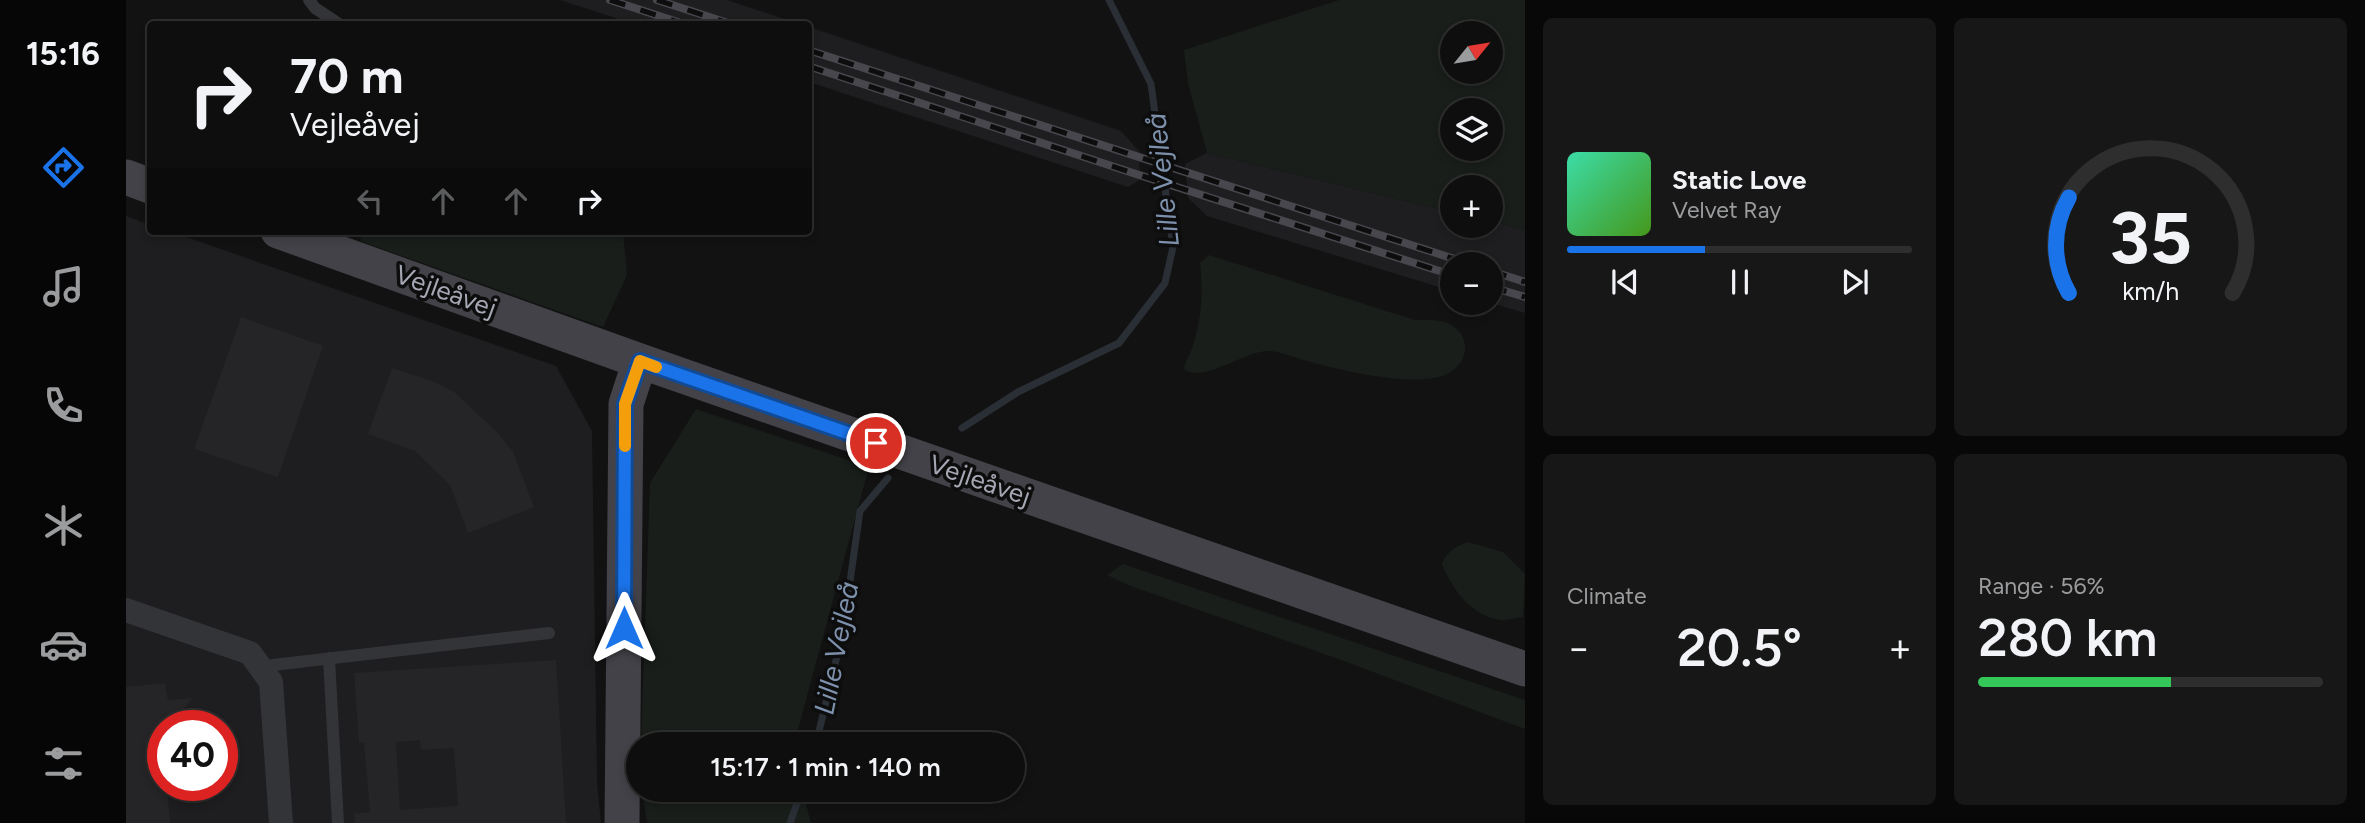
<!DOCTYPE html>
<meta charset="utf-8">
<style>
body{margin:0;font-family:Figtree,sans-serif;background:#171717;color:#f1f3f6;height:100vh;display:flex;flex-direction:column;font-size:26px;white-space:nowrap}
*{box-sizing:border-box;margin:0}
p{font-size:23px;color:#9b9c9e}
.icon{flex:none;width:38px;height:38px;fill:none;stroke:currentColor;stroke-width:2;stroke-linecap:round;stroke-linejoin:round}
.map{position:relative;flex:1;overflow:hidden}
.details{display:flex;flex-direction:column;gap:18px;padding:18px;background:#080808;width:840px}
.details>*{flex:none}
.banner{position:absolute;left:21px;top:21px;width:665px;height:214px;border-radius:7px;box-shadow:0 4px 10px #0003,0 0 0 2px #2e2e2e;background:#0e0e0e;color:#f1f3f6;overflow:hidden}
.needle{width:46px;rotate:60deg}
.controls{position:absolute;left:1314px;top:21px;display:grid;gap:14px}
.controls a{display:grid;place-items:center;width:63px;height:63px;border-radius:50%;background:#0e0e0e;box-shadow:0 4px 10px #0003,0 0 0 2px #2e2e2e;font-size:35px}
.speed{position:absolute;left:21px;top:710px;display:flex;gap:14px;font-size:35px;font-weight:700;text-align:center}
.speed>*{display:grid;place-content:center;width:91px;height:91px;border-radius:50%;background:#0e0e0e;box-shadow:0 4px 10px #0003,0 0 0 2px #2e2e2e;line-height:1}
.speed .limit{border:10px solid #d22;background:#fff;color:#111}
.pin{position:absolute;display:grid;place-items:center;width:60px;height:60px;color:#fff;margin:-30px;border:4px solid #fff;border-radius:50%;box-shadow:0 2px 7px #0007}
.me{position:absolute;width:77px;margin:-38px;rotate:0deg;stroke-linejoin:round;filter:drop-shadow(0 0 5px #0008)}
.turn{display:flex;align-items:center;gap:24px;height:147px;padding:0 28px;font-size:32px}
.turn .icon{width:91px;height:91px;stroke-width:2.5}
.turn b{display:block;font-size:49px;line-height:60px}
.lanes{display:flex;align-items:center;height:66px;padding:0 28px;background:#0003;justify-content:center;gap:35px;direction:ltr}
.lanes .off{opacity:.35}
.big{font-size:52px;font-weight:600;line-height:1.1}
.details .widget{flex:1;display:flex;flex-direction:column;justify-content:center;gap:10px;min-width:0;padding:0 24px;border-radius:10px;background:#171717}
.details .dial{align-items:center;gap:0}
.dial svg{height:182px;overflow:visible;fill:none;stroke:#2e2e2e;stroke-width:7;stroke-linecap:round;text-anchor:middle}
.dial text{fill:#f1f3f6;stroke:none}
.song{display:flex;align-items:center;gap:21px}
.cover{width:84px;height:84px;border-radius:10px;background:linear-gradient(135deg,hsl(160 70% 55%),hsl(100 70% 35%))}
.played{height:7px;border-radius:4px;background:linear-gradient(90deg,#1a73e8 40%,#2e2e2e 40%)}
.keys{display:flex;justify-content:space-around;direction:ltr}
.heat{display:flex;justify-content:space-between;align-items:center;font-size:38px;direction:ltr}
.charge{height:10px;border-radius:5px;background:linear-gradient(90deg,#34c759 56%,#2e2e2e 0)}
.details .tiles{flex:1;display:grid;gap:18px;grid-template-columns:repeat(2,1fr)}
.trip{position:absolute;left:500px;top:732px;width:399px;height:70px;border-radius:35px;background:#0e0e0e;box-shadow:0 4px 10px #0003,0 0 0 2px #2e2e2e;font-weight:600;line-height:70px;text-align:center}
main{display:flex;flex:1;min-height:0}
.menu{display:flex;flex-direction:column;width:126px;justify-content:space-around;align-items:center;background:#060606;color:#9b9c9e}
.menu .icon{width:49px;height:49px}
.menu .active{color:#1a73e8}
.menu b{font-size:32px;color:#f1f3f6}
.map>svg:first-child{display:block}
.built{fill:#1e1e20;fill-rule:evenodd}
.green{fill:#191e1a;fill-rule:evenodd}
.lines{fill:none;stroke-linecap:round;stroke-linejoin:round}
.stream{stroke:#2a2f36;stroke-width:7}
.building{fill:#252527;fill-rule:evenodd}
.lane{stroke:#333438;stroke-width:12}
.street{stroke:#333438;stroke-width:24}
.secondary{stroke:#424248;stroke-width:35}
.rail-casing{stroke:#47474d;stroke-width:8}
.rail{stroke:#0d0d0e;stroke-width:5;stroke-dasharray:16;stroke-linecap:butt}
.route-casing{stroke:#114b97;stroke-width:18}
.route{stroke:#1a73e8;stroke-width:12}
.slow{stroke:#f59e0b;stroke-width:12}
.labels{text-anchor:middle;stroke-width:7;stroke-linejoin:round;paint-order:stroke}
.street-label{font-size:26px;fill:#a5a7b3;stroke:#0d0d0e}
.water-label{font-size:28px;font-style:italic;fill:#7e91ac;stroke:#0d0d0e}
</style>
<main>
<nav class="menu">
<b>15:16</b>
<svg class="icon active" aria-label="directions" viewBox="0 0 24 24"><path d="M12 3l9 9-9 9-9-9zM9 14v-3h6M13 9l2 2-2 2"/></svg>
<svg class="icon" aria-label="music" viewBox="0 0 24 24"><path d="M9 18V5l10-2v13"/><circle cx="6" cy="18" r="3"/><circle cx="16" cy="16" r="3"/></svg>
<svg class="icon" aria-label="phone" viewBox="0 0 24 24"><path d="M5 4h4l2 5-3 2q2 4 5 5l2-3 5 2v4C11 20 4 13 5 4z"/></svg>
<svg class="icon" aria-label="climate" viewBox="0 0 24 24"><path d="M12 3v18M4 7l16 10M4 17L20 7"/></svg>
<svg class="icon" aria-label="car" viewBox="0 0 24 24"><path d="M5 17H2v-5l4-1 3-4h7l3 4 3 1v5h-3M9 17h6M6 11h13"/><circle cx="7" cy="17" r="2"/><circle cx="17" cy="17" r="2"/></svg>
<svg class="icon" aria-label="filters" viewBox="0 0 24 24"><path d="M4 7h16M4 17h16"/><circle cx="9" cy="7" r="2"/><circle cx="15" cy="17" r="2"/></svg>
</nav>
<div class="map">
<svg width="1399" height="823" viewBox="0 0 1399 823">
<rect width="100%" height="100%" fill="#121213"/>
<!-- built -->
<path class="built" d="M 434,0 L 601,0 L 674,24 L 508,24 Z
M 683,27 L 995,131 L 1013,151 L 1014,180 L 1002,187 L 683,82 Z
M 1081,153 L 1326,212 L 1326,226 L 1365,226 L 1365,221 L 1399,230 L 1399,313 L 1365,303 L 1365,264 L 1326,264 L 1326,291 L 1081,216 L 1062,198 L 1059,164 Z
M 0,216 L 24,225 L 24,231 L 43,231 L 430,366 L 466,431 L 471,782 L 475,823 L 0,823 ZM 37,726 L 96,726 L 96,786 L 37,786 Z"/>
<!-- green -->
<path class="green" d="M 1213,0 L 1399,0 L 1399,230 L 1365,221 L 1365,187 L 1326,187 L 1326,212 L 1081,153 L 1062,83 L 1058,50 ZM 1326,33 L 1365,33 L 1365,72 L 1326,72 ZM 1326,110 L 1365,110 L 1365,149 L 1326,149 Z
M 237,231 L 497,231 L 501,275 L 477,327 L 234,241 Z
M 1083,255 L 1289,320 C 1300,320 1311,319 1321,323 C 1347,334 1344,365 1319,375 C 1288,388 1212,370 1181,361 C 1169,358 1156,352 1144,351 C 1118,350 1078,384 1058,369 C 1060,358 1066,352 1068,342 C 1076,317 1077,289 1074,263 Z
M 570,409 L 743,467 L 668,744 L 515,744 L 524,483 Z
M 1342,542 L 1377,552 L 1399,574 L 1397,617 C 1390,618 1382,620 1375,620 C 1345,616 1326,589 1316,564 C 1321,551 1329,547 1342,542 Z
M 997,564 L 1399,700 L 1399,729 L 1218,661 L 1002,585 L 981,575 Z
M 516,789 L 676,789 L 685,823 L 521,823 Z"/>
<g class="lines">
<!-- stream -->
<path class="stream" d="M 836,428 L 892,392 L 993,343 L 1039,283 L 1047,247 L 1025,84 L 983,0
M 690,744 L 717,631 L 734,511 L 762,478
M 664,823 L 676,789"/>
</g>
<!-- building -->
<path class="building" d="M 115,317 L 197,346 L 152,477 L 68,449 Z
M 266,368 L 306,381 L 328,392 L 370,431 L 387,452 L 408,507 L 342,533 L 324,485 L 289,451 L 242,434 Z
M 430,660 L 440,823 L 229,823 L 228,814 L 244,812 L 238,742 L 233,743 L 228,673 ZM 294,740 L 295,750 L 328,748 L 332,806 L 274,810 L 270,742 Z
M 39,683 L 42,700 L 67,698 L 43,726 L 37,726 L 37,786 L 41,786 L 44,823 L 0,823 L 0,687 Z"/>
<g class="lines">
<!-- lane -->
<path class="lane" d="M 183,0 L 189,8 L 213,24
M 203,658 L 212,823
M 135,669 L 147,665 L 423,633"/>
<!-- street -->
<path class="street" d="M 0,610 L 124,653 L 145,682 L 155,823"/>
<!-- secondary -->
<path class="secondary" d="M 0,177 L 24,186
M 152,231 L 514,361 L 1399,669
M 496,823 L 500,404 L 514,361"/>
<defs>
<path id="rail" d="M 484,0 L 558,24
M 531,0 L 605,24
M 682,50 L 1344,264
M 682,66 L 1007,173 L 1326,275
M 1365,271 L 1399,282
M 1365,287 L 1399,297"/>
</defs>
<!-- rail casing -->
<use href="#rail" class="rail-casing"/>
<!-- rail -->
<use href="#rail" class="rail"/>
</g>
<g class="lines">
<defs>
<path id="route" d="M 498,628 L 499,404 L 514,361 L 750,443"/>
</defs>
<!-- route casing -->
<use href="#route" class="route-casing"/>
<!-- route -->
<use href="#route" class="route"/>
<!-- slow -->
<path class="slow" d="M 499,446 L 499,404 L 514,361 L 530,367"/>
</g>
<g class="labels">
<!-- street labels -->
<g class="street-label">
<text transform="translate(320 291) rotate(20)" y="9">Vejleåvej</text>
<text transform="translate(854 480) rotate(19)" y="9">Vejleåvej</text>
</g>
<!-- water labels -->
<g class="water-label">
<text transform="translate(1036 180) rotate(-96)" y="10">Lille Vejleå</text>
<text transform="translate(710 648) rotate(-79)" y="10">Lille Vejleå</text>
</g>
</g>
</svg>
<div class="controls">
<a><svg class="needle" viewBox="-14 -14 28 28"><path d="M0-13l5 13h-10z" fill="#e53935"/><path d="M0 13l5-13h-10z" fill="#9b9c9e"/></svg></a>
<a><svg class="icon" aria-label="layers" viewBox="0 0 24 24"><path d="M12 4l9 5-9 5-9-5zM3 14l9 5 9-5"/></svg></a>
<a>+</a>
<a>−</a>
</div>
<div class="speed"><div class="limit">40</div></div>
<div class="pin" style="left:750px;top:443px;background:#d93025"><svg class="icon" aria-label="arrive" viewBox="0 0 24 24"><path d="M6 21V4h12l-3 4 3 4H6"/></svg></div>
<svg class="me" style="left:498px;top:628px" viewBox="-20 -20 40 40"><path d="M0-17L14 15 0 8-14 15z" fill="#1a73e8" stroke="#fff" stroke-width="4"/></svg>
<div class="trip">15:17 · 1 min · 140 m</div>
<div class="banner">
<div class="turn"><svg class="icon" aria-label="right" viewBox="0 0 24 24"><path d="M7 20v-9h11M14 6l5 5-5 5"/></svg><div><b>70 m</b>Vejleåvej</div></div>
<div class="lanes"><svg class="icon off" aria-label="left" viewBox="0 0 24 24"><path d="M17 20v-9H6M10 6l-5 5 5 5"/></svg><svg class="icon off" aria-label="ahead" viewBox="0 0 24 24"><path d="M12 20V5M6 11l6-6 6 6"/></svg><svg class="icon off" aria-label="ahead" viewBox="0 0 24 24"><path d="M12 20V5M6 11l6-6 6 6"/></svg><svg class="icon" aria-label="right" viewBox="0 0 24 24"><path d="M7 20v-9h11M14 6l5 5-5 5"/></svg></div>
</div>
</div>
<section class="details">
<div class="tiles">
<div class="widget">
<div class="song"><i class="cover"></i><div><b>Static Love</b><p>Velvet Ray</p></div></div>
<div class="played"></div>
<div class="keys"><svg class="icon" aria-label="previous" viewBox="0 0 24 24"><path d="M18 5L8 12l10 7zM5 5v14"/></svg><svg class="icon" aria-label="pause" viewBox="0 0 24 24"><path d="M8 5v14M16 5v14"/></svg><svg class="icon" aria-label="next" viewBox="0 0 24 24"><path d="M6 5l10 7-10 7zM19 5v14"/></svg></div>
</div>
<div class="widget dial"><svg viewBox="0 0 100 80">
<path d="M14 69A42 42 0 1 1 86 69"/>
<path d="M14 69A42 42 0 0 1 14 27" stroke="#1a73e8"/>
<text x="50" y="56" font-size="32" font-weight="700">35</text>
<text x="50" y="72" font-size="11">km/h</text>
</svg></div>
<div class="widget"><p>Climate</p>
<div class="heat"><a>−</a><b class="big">20.5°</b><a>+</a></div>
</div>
<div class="widget"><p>Range · 56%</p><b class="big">280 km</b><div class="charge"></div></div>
</div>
</section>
</main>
